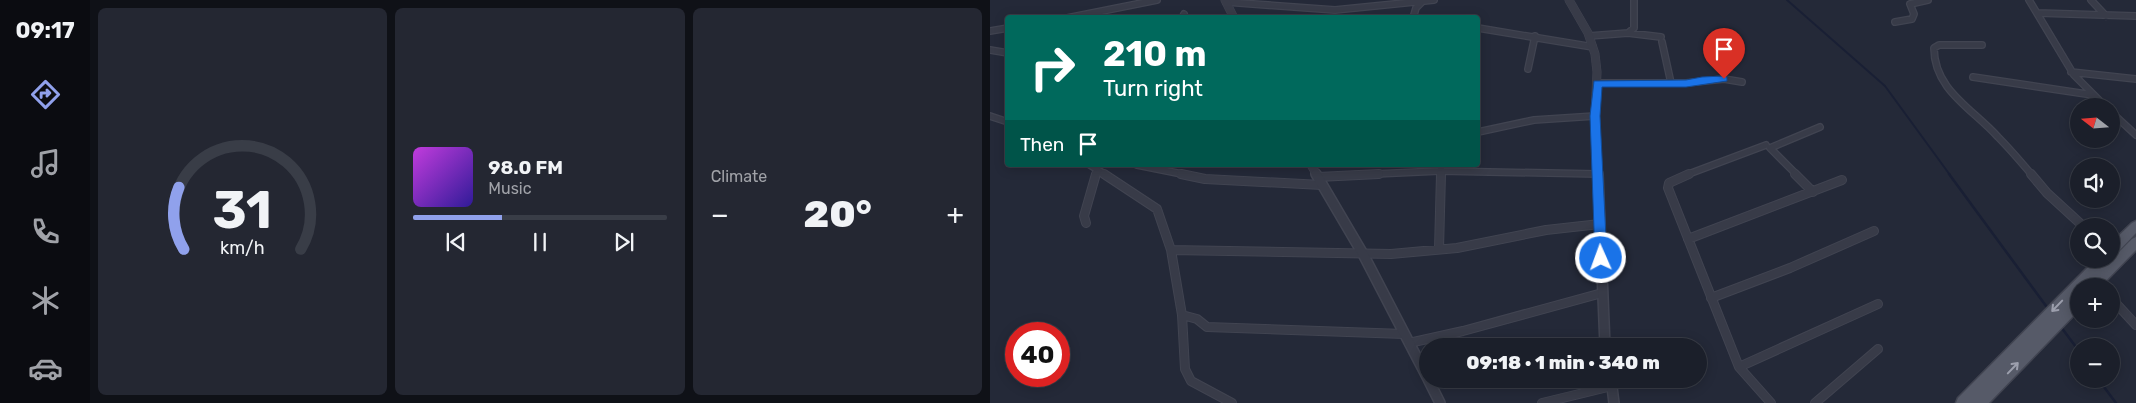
<!DOCTYPE html>
<meta charset="utf-8">
<style>
body{margin:0;font-family:Rubik,sans-serif;background:#242732;color:#f1f3f6;height:100vh;display:flex;flex-direction:column;font-size:19px;white-space:nowrap}
*{box-sizing:border-box;margin:0}
p{font-size:16px;color:#a0a2a8}
.icon{flex:none;width:28px;height:28px;fill:none;stroke:currentColor;stroke-width:2;stroke-linecap:round;stroke-linejoin:round}
.map{position:relative;flex:1;overflow:hidden}
.panel{display:flex;flex-direction:column;gap:8px;padding:8px;background:#0f1117;width:900px}
.panel>*{flex:none}
.top-card{position:absolute;left:15px;top:15px;width:475px;height:152px;border-radius:5px;box-shadow:0 2px 12px #0003,0 0 0 1px #393d47;background:#00695c;color:#fff;overflow:hidden}
.needle{width:32px;rotate:287deg}
.tools{position:absolute;left:1080px;top:98px;display:grid;gap:10px}
.tools a{display:grid;place-items:center;width:50px;height:50px;border-radius:50%;background:#1b1f2a;box-shadow:0 2px 12px #0003,0 0 0 1px #393d47;font-size:25px}
.speed{position:absolute;left:15px;top:322px;display:flex;gap:10px;font-size:25px;font-weight:700;text-align:center}
.speed>*{display:grid;place-content:center;width:65px;height:65px;border-radius:50%;background:#1b1f2a;box-shadow:0 2px 12px #0003,0 0 0 1px #393d47;line-height:1}
.speed .limit{border:8px solid #d22;background:#fff;color:#111}
.pin{position:absolute;display:grid;place-items:center;width:42px;height:42px;color:#fff;margin:-51px -21px;border-radius:50% 50% 50% 0;rotate:-45deg;box-shadow:0 0 5px #0007}
.pin .icon{rotate:45deg}
.me{position:absolute;width:55px;margin:-28px;rotate:358deg;stroke-linejoin:round;filter:drop-shadow(0 0 4px #0008)}
.turn{display:flex;align-items:center;gap:18px;height:105px;padding:0 15px;font-size:22px}
.turn .icon{width:65px;height:65px;stroke-width:2.5}
.turn b{display:block;font-size:35px;line-height:42px}
.then{display:flex;align-items:center;height:48px;padding:0 15px;background:#0003;gap:10px;font-size:19px}
.big{font-size:38px;font-weight:800;line-height:1.1}
.panel .card{flex:1;display:flex;flex-direction:column;justify-content:center;gap:8px;min-width:0;padding:0 18px;border-radius:8px;background:#242732}
.panel .dial{align-items:center;gap:0}
.dial svg{height:130px;overflow:visible;fill:none;stroke:#393d47;stroke-width:7;stroke-linecap:round;text-anchor:middle}
.dial text{fill:#f1f3f6;stroke:none}
.song{display:flex;align-items:center;gap:15px}
.cover{width:60px;height:60px;border-radius:8px;background:linear-gradient(135deg,hsl(290 70% 55%),hsl(250 70% 35%))}
.played{height:5px;border-radius:2px;background:linear-gradient(90deg,#90a1ec 35%,#393d47 35%)}
.keys{display:flex;justify-content:space-around;direction:ltr}
.heat{display:flex;justify-content:space-between;align-items:center;font-size:28px;direction:ltr}
.panel .tiles{flex:1;display:grid;gap:8px;grid-template-columns:repeat(3,1fr)}
.trip{position:absolute;left:429px;top:338px;width:288px;height:50px;border-radius:25px;background:#1b1f2a;box-shadow:0 2px 12px #0003,0 0 0 1px #393d47;font-weight:800;line-height:50px;text-align:center}
main{display:flex;flex:1;min-height:0}
.menu{display:flex;flex-direction:column;width:90px;justify-content:space-around;align-items:center;background:#0b0c11;color:#a0a2a8}
.menu .icon{width:35px;height:35px}
.menu .current{color:#90a1ec}
.menu b{font-size:22px;color:#f1f3f6}
.map>svg:first-child{display:block}
.lines{fill:none;stroke-linecap:round;stroke-linejoin:round}
.stream-far1{stroke:#191f34;stroke-width:2}
.stream{stroke:#191f34;stroke-width:2.5}
.minor-far1-casing{stroke:#414451;stroke-width:8}
.minor-casing{stroke:#414451;stroke-width:10}
.tertiary-far1-casing{stroke:#414451;stroke-width:9}
.tertiary-casing{stroke:#414451;stroke-width:12}
.primary-casing{stroke:#414451;stroke-width:3}
.minor-far1{stroke:#383b48;stroke-width:5.5}
.minor{stroke:#383b48;stroke-width:8}
.tertiary-far1{stroke:#383b48;stroke-width:8}
.tertiary{stroke:#383b48;stroke-width:9}
.primary{fill:#565a68;fill-rule:evenodd}
.oneway{stroke:#9c9fad}
.route{fill:#1a73e8;stroke:#114b97}
</style>
<main>
<nav class="menu">
<b>09:17</b>
<svg class="icon current" aria-label="directions" viewBox="0 0 24 24"><path d="M12 3l9 9-9 9-9-9zM9 14v-3h6M13 9l2 2-2 2"/></svg>
<svg class="icon" aria-label="music" viewBox="0 0 24 24"><path d="M9 18V5l10-2v13"/><circle cx="6" cy="18" r="3"/><circle cx="16" cy="16" r="3"/></svg>
<svg class="icon" aria-label="phone" viewBox="0 0 24 24"><path d="M5 4h4l2 5-3 2q2 4 5 5l2-3 5 2v4C11 20 4 13 5 4z"/></svg>
<svg class="icon" aria-label="climate" viewBox="0 0 24 24"><path d="M12 3v18M4 7l16 10M4 17L20 7"/></svg>
<svg class="icon" aria-label="car" viewBox="0 0 24 24"><path d="M5 17H2v-5l4-1 3-4h7l3 4 3 1v5h-3M9 17h6M6 11h13"/><circle cx="7" cy="17" r="2"/><circle cx="17" cy="17" r="2"/></svg>
</nav>
<section class="panel">
<div class="tiles">
<div class="card dial"><svg viewBox="0 0 100 80">
<path d="M14 69A42 42 0 1 1 86 69"/>
<path d="M14 69A42 42 0 0 1 11 31" stroke="#90a1ec"/>
<text x="50" y="56" font-size="32" font-weight="700">31</text>
<text x="50" y="72" font-size="11">km/h</text>
</svg></div>
<div class="card">
<div class="song"><i class="cover"></i><div><b>98.0 FM</b><p>Music</p></div></div>
<div class="played"></div>
<div class="keys"><svg class="icon" aria-label="previous" viewBox="0 0 24 24"><path d="M18 5L8 12l10 7zM5 5v14"/></svg><svg class="icon" aria-label="pause" viewBox="0 0 24 24"><path d="M8 5v14M16 5v14"/></svg><svg class="icon" aria-label="next" viewBox="0 0 24 24"><path d="M6 5l10 7-10 7zM19 5v14"/></svg></div>
</div>
<div class="card"><p>Climate</p>
<div class="heat"><a>−</a><b class="big">20°</b><a>+</a></div>
</div>
</div>
</section>
<div class="map">
<svg width="1146" height="403" viewBox="0 0 1146 403">
<rect width="100%" height="100%" fill="#242938"/>
<g class="lines">
<!-- stream-far1 -->
<path class="stream-far1" d="M 797,0 L 895,86 L 960,175"/>
<!-- stream -->
<path class="stream" d="M 959,174 L 1059,310
M 1071,327 L 1089,351
M 1108,379 L 1126,403"/>
<defs>
<path id="minor-far1" d="M 1039,0 L 1084,75 L 1115,106
M 1101,0 L 1116,16
M 236,2 L 345,10 L 444,0
M 1048,13 L 1146,16
M 77,18 L 167,0
M 192,18 L 194,14
M 423,18 L 426,8 L 433,1
M 905,22 L 922,19 L 924,14 L 920,4 L 938,0
M 488,28 L 603,47
M 0,31 L 18,28
M 638,33 L 644,28 L 644,0
M 599,36 L 638,33 L 671,37
M 672,42 L 681,83
M 992,45 L 949,45 L 944,48 C 944,90 983,109 1008,137 C 1020,149 1031,162 1042,175
M 0,50 L 18,53
M 538,69 L 545,36
M 1081,72 L 1146,79
M 983,77 L 1103,95
M 607,83 L 696,83 L 734,79 L 752,82
M 1121,112 L 1146,135
M 0,116 L 18,122
M 488,132 L 544,120 L 605,116
M 100,165 L 116,175
M 147,165 L 197,175
M 106,175 L 107,170
M 363,175 L 450,171 L 608,174
M 451,175 L 451,165
M 696,175 L 776,145
M 807,175 L 780,148 L 830,127"/>
<path id="minor" d="M 114,174 L 167,209 L 181,250 L 192,315 L 207,319 L 217,327 L 414,334
M 191,174 L 215,179 L 332,185
M 699,174 L 679,183 L 678,188 L 749,367 L 781,403
M 805,174 L 823,192
M 1041,174 L 1057,193 L 1093,226
M 328,177 L 389,174
M 96,223 L 94,216 L 106,174
M 698,239 L 852,180
M 449,249 L 451,174
M 181,250 L 401,254 L 467,248 L 556,230 L 610,224
M 721,298 L 800,268 L 884,231
M 1121,298 L 1146,325
M 192,315 L 195,369 L 201,381 L 242,403
M 419,343 L 473,331 L 612,293
M 749,367 L 888,304
M 552,403 L 622,386
M 825,403 L 888,349"/>
<path id="tertiary-far1" d="M 235,0 L 244,18
M 579,0 L 598,33 L 605,54 L 607,72 L 605,116 L 608,175
M 321,165 L 327,175"/>
<path id="tertiary" d="M 326,174 L 373,254 L 438,379
M 608,174 L 615,346
M 438,379 L 450,403
M 621,379 L 624,403"/>
<path id="primary" d="M 1146,221 L 1146,233 L 1125,255 L 1121,256 L 1121,243 L 1142,223 Z
M 1146,237 L 1146,250 L 1111,286 L 1097,286 L 1098,284 L 1095,286 L 1089,286 L 1089,293 L 1085,297 L 1089,296 L 1089,310 L 999,403 L 966,403 L 968,398 L 1106,259 L 1120,259 L 1119,262 L 1142,239 Z"/>
</defs>
<!-- minor-far1 casing -->
<use href="#minor-far1" class="minor-far1-casing"/>
<!-- minor casing -->
<use href="#minor" class="minor-casing"/>
<!-- tertiary-far1 casing -->
<use href="#tertiary-far1" class="tertiary-far1-casing"/>
<!-- tertiary casing -->
<use href="#tertiary" class="tertiary-casing"/>
<!-- primary casing -->
<use href="#primary" class="primary-casing"/>
<!-- minor-far1 -->
<use href="#minor-far1" class="minor-far1"/>
<!-- minor -->
<use href="#minor" class="minor"/>
<!-- tertiary-far1 -->
<use href="#tertiary-far1" class="tertiary-far1"/>
<!-- tertiary -->
<use href="#tertiary" class="tertiary"/>
<!-- primary -->
<use href="#primary" class="primary"/>
</g>
<!-- one-way arrows -->
<defs><path id="oneway-shaft" d="M-6 0H5M1.5-3L5.5 0L1.5 3" fill="none" stroke-width="1.6" stroke-linecap="round" stroke-linejoin="round" transform="scale(1.25)"/></defs>
<g class="oneway">
<use href="#oneway-shaft" transform="translate(1067 306) rotate(134)"/>
<use href="#oneway-shaft" transform="translate(1023 368) rotate(-46)"/>
</g>
<!-- route -->
<path class="route" d="M 734,76 L 737,77 L 737,81 L 696,87 L 612,87 L 610,116 L 617,258 L 615,262 L 607,262 L 605,258 L 600,116 L 604,81 L 696,80 L 712,77 Z"/>
</svg>
<div class="tools">
<a><svg class="needle" viewBox="-14 -14 28 28"><path d="M0-13l5 13h-10z" fill="#e53935"/><path d="M0 13l5-13h-10z" fill="#a0a2a8"/></svg></a>
<a><svg class="icon" aria-label="sound" viewBox="0 0 24 24"><path d="M4 9h4l5-4v14l-5-4H4zM17 9q2 3 0 6"/></svg></a>
<a><svg class="icon" aria-label="search" viewBox="0 0 24 24"><circle cx="10" cy="10" r="6"/><path d="M15 15l6 6"/></svg></a>
<a>+</a>
<a>−</a>
</div>
<div class="speed"><div class="limit">40</div></div>
<div class="pin" style="left:734px;top:79px;background:#d93025"><svg class="icon" aria-label="arrive" viewBox="0 0 24 24"><path d="M6 21V4h12l-3 4 3 4H6"/></svg></div>
<svg class="me" style="left:611px;top:258px" viewBox="-20 -20 40 40"><circle r="17" fill="#1a73e8" stroke="#fff" stroke-width="3"/><path d="M0-11L8 9 0 5-8 9z" fill="#fff"/></svg>
<div class="trip">09:18 · 1 min · 340 m</div>
<div class="top-card">
<div class="turn"><svg class="icon" aria-label="right" viewBox="0 0 24 24"><path d="M7 20v-9h11M14 6l5 5-5 5"/></svg><div><b>210 m</b>Turn right</div></div>
<div class="then">Then<svg class="icon" aria-label="arrive" viewBox="0 0 24 24"><path d="M6 21V4h12l-3 4 3 4H6"/></svg></div>
</div>
</div>
</main>
